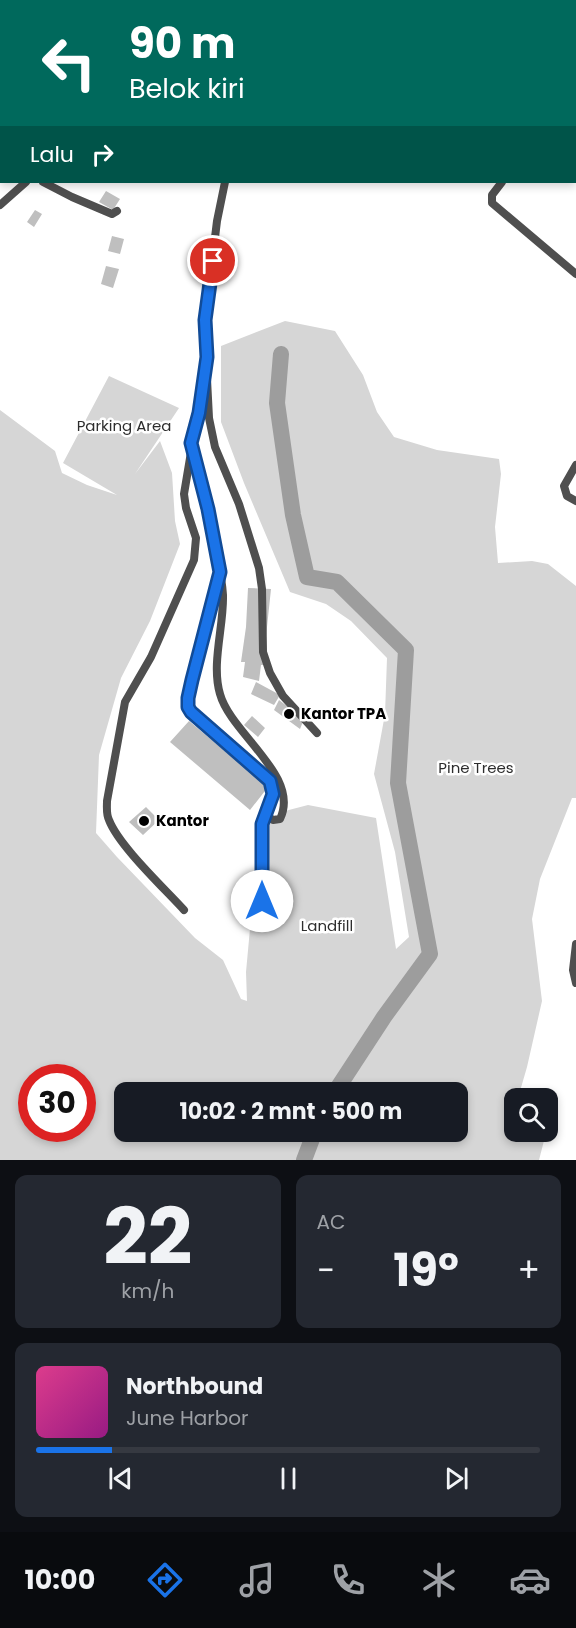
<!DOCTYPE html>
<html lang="id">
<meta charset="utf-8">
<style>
body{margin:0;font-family:Poppins,sans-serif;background:#242831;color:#f1f3f6;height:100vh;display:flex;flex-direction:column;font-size:22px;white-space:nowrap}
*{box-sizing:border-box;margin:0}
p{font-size:20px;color:#9ea1a6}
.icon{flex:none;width:33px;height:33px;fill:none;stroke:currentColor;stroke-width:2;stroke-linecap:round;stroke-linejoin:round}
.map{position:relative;height:1160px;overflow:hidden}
.sheet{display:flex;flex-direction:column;gap:15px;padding:15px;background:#0d0f14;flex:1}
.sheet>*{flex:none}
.top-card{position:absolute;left:0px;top:0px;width:576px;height:183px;box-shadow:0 3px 9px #0003;background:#00695c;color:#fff;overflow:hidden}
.tools{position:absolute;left:504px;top:1088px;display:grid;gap:12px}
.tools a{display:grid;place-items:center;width:54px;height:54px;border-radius:12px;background:#171b24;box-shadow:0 3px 9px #0003;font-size:30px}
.speed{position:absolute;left:18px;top:1064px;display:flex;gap:12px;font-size:30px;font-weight:700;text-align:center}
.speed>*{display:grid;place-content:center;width:78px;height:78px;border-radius:50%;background:#171b24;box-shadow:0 3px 9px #0003;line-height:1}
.speed .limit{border:9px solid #d22;background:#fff;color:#111}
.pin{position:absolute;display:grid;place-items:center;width:51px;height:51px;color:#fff;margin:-26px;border:3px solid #fff;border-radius:50%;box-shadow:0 2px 6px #0007}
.me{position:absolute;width:66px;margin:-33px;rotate:0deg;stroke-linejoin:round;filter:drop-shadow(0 0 4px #0008)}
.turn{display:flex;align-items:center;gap:21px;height:126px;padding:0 30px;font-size:27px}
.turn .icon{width:78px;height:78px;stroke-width:2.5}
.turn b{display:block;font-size:42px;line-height:51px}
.then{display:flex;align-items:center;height:57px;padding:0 30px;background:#0003;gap:12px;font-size:22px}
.big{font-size:45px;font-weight:700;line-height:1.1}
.sheet .widget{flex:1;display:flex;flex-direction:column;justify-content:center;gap:9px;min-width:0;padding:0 21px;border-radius:12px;background:#242831}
.sheet .dial{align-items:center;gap:0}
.dial b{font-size:78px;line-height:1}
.song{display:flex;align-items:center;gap:18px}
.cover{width:72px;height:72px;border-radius:9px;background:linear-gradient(135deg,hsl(330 70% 55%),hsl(310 70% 35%))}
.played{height:6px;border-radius:3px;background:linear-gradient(90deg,#1a73e8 15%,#363941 15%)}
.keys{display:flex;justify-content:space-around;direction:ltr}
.heat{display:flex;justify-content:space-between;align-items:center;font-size:33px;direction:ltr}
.sheet .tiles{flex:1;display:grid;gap:15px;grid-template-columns:1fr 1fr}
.widget:last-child{grid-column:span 2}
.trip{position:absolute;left:114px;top:1082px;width:354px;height:60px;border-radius:12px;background:#171b24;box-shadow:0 3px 9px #0003;font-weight:700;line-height:60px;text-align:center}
.tab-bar{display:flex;height:96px;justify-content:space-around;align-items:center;background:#090b0e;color:#9ea1a6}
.tab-bar .icon{width:42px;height:42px}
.tab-bar .active{color:#1a73e8}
.tab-bar b{font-size:27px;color:#f1f3f6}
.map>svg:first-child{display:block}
.green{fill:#d6d6d6;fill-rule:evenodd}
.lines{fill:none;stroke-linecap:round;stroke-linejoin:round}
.river{stroke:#9d9d9d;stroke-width:16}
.building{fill:#bfbfbf}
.street{stroke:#4f4f4f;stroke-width:8}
.secondary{stroke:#1c1c1c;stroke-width:10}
.route-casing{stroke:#114b97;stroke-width:15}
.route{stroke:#1a73e8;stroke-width:10}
.poi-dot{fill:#000;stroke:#fff;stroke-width:2}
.labels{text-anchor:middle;stroke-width:5;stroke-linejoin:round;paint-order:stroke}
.park-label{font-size:15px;fill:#2d2d2d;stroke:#fff}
.poi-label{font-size:15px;font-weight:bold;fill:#000;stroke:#fff;text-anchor:start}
</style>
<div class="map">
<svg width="576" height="1160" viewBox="0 0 576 1160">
<rect width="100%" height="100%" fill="#fff"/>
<!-- green -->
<path class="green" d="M 285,321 L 335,331 L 363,375 L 377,412 L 394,437 L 437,450 L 499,459 L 501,474 L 495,527 L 498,563 L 532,561 L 548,564 L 576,586 L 576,798 L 572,798 L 540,879 L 532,919 L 542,1001 L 527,1067 L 518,1098 L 514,1098 L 514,1131 L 544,1131 L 546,1133 L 539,1160 L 0,1160 L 0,410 L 55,451 L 62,473 L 87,485 L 117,495 L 63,463 L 109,376 L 179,408 L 135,474 L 160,441 L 172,473 L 175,521 L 180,544 L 150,621 L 121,678 L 99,755 L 96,833 L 117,857 L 195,938 L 223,960 L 241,999 L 247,1001 L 246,972 L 252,907 L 264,908 L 262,824 L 265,815 L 272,820 L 285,811 L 308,805 L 376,818 L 396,949 L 409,937 L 395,852 L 374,774 L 385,714 L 387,658 L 351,621 L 326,604 L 290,592 L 244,483 L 221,422 L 221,346 ZM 32,1077 L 82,1077 L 82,1128 L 32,1128 ZM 124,1092 L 458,1092 L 458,1131 L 124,1131 Z"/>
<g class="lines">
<!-- river -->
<path class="river" d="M 281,354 L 277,403 L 293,515 L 307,577 L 337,582 L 406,650 L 398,783 L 430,954 L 384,1017 L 335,1092
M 304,1160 L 315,1131"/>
</g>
<!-- building -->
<path class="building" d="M 106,191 L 120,199 L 113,210 L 99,202 Z
M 35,210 L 42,214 L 34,227 L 27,222 Z
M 112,236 L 124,239 L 120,254 L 108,251 Z
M 106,266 L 119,269 L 113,288 L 101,284 Z
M 248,588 L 271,589 L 263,665 L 261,665 L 259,681 L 243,677 L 245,662 L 241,662 L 246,627 Z
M 256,682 L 280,695 L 274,705 L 251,694 Z
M 279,700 L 304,719 L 300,729 L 274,710 Z
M 252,716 L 265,728 L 258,737 L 244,725 Z
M 189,721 L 268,787 L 250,810 L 170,742 Z
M 146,807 L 159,820 L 143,835 L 129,822 Z"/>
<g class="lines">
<!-- street -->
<path class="street" d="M 408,2 L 409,0
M 43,182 L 72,197 L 112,214 L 117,211
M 502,182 L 492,195 L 492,203 L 576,274
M 0,205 L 26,182
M 207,379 L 209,418 L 215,447 L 239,504 L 259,568 L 262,589 L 263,652 L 270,673 L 283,696 L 317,733
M 193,448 C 201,480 209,512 215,545 C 218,561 222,578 223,595 C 224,626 211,664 220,694 C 231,734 301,776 280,819 L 273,820 L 264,814
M 576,465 L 564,486 L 567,496 L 576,501
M 219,579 C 213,602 182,695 191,712 L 270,781 L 273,794 L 262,824 L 262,901
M 184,910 C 164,888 119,846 109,820 C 106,814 107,807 107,801 L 125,702 L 151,657 L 194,560 L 196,538 L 186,508 L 184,494 L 207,357 L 205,320 L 217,221 L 225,182
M 576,944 L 573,970 L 576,983"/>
<!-- secondary -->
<path class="secondary" d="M 271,2 L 271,0
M 0,53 L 2,52"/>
</g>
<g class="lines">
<defs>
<path id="route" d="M 213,261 L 205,320 L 207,357 L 199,413 L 191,443 L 208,509 L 220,572 L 192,680 L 188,698 L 188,707 L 191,712 L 270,781 L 273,794 L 262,824 L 262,901"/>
</defs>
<!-- route casing -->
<use href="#route" class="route-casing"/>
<!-- route -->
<use href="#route" class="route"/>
</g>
<!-- markers -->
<g class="poi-dot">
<circle cx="289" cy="714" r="6"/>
<circle cx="144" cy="821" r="6"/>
</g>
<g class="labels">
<!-- park labels -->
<g class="park-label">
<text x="124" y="431">Parking Area</text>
<text x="476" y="773">Pine Trees</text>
<text x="327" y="931">Landfill</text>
</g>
<!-- poi labels -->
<g class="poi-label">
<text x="301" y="719">Kantor TPA</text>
<text x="156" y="826">Kantor</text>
</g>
</g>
</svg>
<div class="tools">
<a><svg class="icon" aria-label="search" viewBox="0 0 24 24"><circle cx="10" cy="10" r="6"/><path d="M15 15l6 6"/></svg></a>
</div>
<div class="speed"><div class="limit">30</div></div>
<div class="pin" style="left:213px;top:261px;background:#d93025"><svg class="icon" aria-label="arrive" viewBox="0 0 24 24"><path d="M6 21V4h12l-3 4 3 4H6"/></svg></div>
<svg class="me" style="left:262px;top:901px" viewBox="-20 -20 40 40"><circle r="19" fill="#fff"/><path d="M0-13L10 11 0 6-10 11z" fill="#1a73e8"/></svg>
<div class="trip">10:02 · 2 mnt · 500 m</div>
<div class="top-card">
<div class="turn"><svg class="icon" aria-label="left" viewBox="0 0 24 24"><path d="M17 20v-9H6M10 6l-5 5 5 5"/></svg><div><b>90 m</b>Belok kiri</div></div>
<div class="then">Lalu<svg class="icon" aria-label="right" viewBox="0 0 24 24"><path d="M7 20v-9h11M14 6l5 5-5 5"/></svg></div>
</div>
</div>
<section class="sheet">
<div class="tiles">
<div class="widget dial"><b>22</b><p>km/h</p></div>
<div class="widget"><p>AC</p>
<div class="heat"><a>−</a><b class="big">19°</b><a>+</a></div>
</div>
<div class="widget">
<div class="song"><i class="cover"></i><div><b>Northbound</b><p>June Harbor</p></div></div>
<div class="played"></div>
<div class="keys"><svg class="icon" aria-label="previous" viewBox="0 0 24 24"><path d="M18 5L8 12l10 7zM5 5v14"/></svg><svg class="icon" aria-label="pause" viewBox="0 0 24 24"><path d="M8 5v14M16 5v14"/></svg><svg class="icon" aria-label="next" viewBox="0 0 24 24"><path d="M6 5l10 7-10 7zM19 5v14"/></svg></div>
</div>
</div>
</section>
<nav class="tab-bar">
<b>10:00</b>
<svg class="icon active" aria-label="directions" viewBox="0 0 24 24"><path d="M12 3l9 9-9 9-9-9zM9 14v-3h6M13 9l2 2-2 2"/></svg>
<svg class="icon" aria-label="music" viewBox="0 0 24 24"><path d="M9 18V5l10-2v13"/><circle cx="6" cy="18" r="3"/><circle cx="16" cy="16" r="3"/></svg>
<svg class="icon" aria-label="phone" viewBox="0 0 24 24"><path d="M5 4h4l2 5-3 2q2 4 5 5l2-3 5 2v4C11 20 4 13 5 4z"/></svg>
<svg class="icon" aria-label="climate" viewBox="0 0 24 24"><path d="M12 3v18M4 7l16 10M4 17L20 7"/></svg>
<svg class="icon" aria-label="car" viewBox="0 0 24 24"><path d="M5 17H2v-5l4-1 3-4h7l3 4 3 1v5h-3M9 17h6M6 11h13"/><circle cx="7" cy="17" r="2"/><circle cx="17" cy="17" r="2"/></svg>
</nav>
